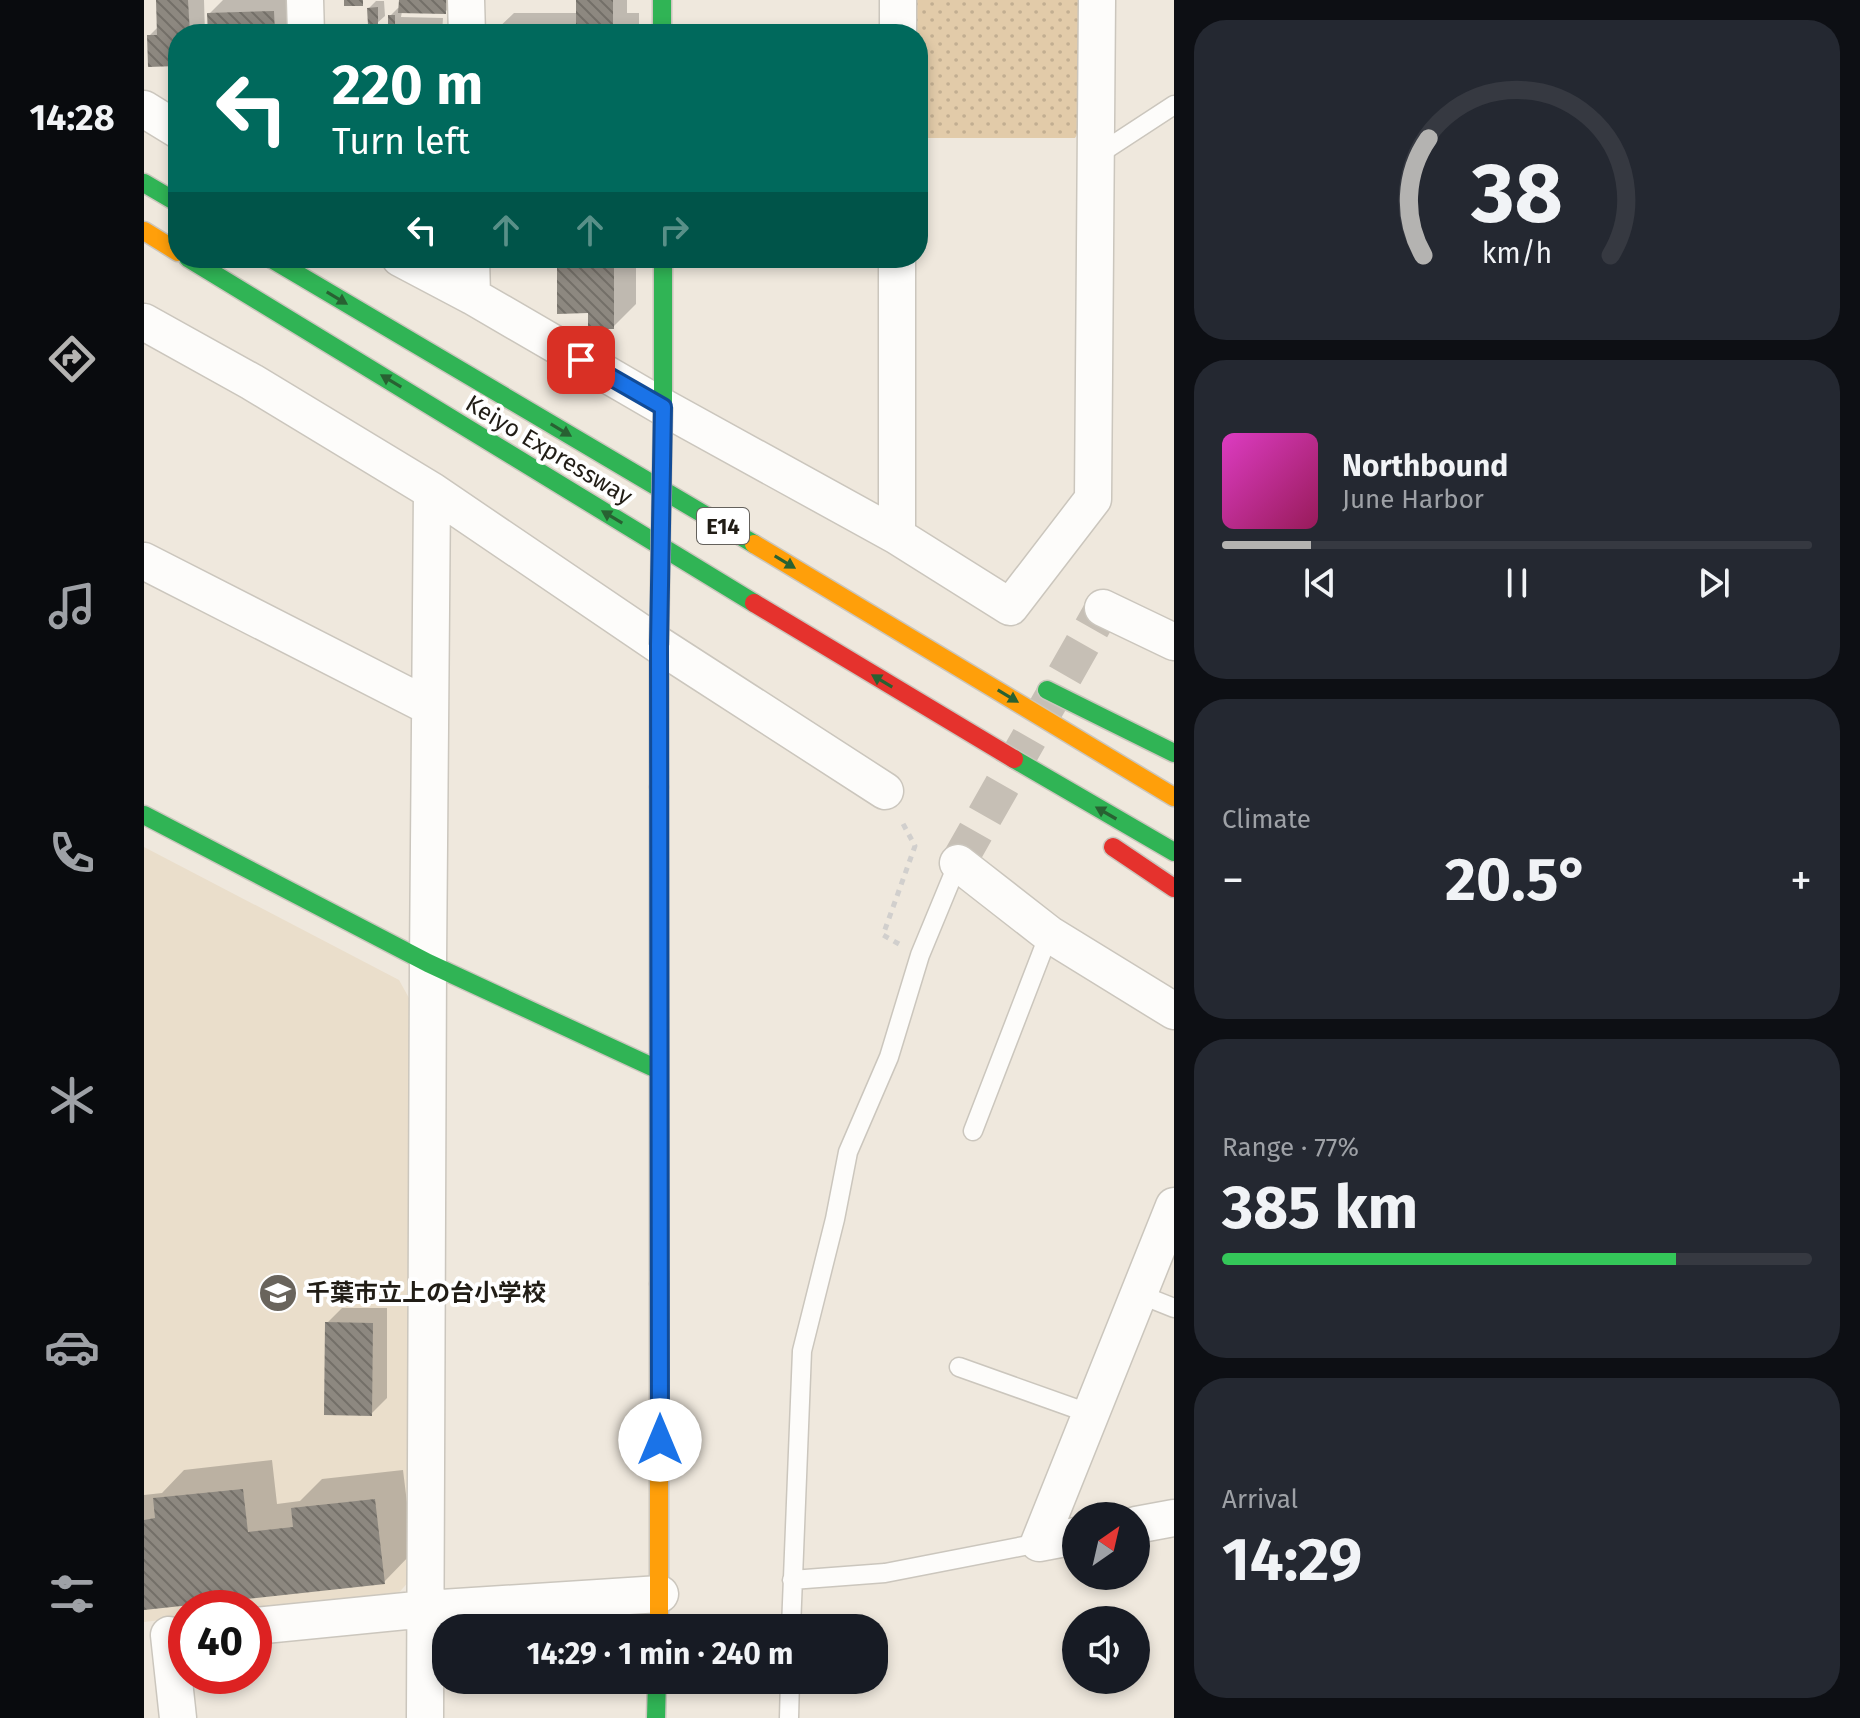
<!DOCTYPE html>
<meta charset="utf-8">
<style>
body{margin:0;font-family:"Fira Sans","Noto Sans JP",sans-serif;background:#242831;color:#f1f3f6;height:100vh;display:flex;flex-direction:column;font-size:30px;white-space:nowrap}
*{box-sizing:border-box;margin:0}
p{font-size:26px;color:#9ea1a6}
.icon{flex:none;width:44px;height:44px;fill:none;stroke:currentColor;stroke-width:2;stroke-linecap:round;stroke-linejoin:round}
.map{position:relative;flex:1;overflow:hidden}
.sheet{display:flex;flex-direction:column;gap:20px;padding:20px;background:#0d0f14;width:686px}
.sheet>*{flex:none}
.guide{position:absolute;left:24px;top:24px;width:760px;height:244px;border-radius:32px;box-shadow:0 4px 12px #0003;background:#00695c;color:#fff;overflow:hidden}
.needle{width:52px;rotate:34deg}
.fabs{position:absolute;left:918px;top:1502px;display:grid;gap:16px}
.fabs a{display:grid;place-items:center;width:88px;height:88px;border-radius:50%;background:#171b24;box-shadow:0 4px 12px #0003;font-size:40px}
.speed{position:absolute;left:24px;top:1590px;display:flex;gap:16px;font-size:40px;font-weight:700;text-align:center}
.speed>*{display:grid;place-content:center;width:104px;height:104px;border-radius:50%;background:#171b24;box-shadow:0 4px 12px #0003;line-height:1}
.speed .limit{border:12px solid #d22;background:#fff;color:#111}
.pin{position:absolute;display:grid;place-items:center;width:68px;height:68px;color:#fff;margin:-34px;border-radius:16px;box-shadow:0 4px 12px #0006}
.me{position:absolute;width:88px;margin:-44px;rotate:0deg;stroke-linejoin:round;filter:drop-shadow(0 0 6px #0008)}
.turn{display:flex;align-items:center;gap:28px;height:168px;padding:0 32px;font-size:36px}
.turn .icon{width:104px;height:104px;stroke-width:2.5}
.turn b{display:block;font-size:56px;line-height:68px}
.lanes{display:flex;align-items:center;height:76px;padding:0 32px;background:#0003;justify-content:center;gap:40px;direction:ltr}
.lanes .off{opacity:.35}
.big{font-size:60px;font-weight:700;line-height:1.1}
.sheet .card{flex:1;display:flex;flex-direction:column;justify-content:center;gap:12px;min-width:0;padding:0 28px;border-radius:32px;background:#242831}
.sheet .dial{align-items:center;gap:0}
.dial svg{height:208px;overflow:visible;fill:none;stroke:#363941;stroke-width:7;stroke-linecap:round;text-anchor:middle}
.dial text{fill:#f1f3f6;stroke:none}
.song{display:flex;align-items:center;gap:24px}
.cover{width:96px;height:96px;border-radius:12px;background:linear-gradient(135deg,hsl(310 70% 55%),hsl(330 70% 35%))}
.played{height:8px;border-radius:4px;background:linear-gradient(90deg,#b4b3b1 15%,#363941 15%)}
.keys{display:flex;justify-content:space-around;direction:ltr}
.heat{display:flex;justify-content:space-between;align-items:center;font-size:44px;direction:ltr}
.charge{height:12px;border-radius:6px;background:linear-gradient(90deg,#34c759 77%,#363941 0)}
.trip{position:absolute;left:288px;top:1614px;width:456px;height:80px;border-radius:32px;background:#171b24;box-shadow:0 4px 12px #0003;font-weight:700;line-height:80px;text-align:center}
main{display:flex;flex:1;min-height:0}
.tab-bar{display:flex;flex-direction:column;width:144px;justify-content:space-around;align-items:center;background:#090b0e;color:#9ea1a6}
.tab-bar .icon{width:56px;height:56px}
.tab-bar .selected{color:#b4b3b1}
.tab-bar b{font-size:36px;color:#f1f3f6}
.map>svg:first-child{display:block}
.built{fill:#eadecb}
.park{fill:url(#park-dots)}
.shadow{fill:#0003}
.building{fill:url(#building-back-hatch)}
.lines{fill:none;stroke-linecap:round;stroke-linejoin:round}
.street-tunnel{stroke:#c6bfb5;stroke-width:36;stroke-dasharray:36 18;stroke-linecap:butt}
.lane-casing{stroke:#cbc6bd;stroke-width:21}
.street-casing{stroke:#cbc6bd;stroke-width:39}
.fast-casing{stroke:#cbc6bd;stroke-width:21}
.slow-casing{stroke:#cbc6bd;stroke-width:21}
.jam-casing{stroke:#cbc6bd;stroke-width:21}
.path{stroke:#d1cfcd;stroke-width:5;stroke-dasharray:6 6;stroke-linecap:butt}
.lane{stroke:#fdfcfa;stroke-width:18}
.street{stroke:#fdfcfa;stroke-width:36}
.fast{stroke:#30b455;stroke-width:18}
.slow{stroke:#ff9f0a;stroke-width:18}
.jam{stroke:#e5322d;stroke-width:18}
.fast-bridge-casing{stroke:#cbc6bd;stroke-width:21;stroke-linecap:butt}
.fast-bridge{stroke:#30b455;stroke-width:18}
.oneway{fill:#286132}
.route-casing{stroke:#114b97;stroke-width:20}
.route{stroke:#1a73e8;stroke-width:14}
.labels{text-anchor:middle;stroke-width:8;stroke-linejoin:round;paint-order:stroke}
.shield{fill:#fff;stroke:#64615c;stroke-width:2}
.shield-label{font-size:22px;font-weight:bold;fill:#211d16}
.street-label{font-size:24px;fill:#211d16;stroke:#fff}
.poi-label{font-size:24px;font-weight:bold;fill:#211d16;stroke:#fff;text-anchor:start}
</style>
<main>
<nav class="tab-bar">
<b>14:28</b>
<svg class="icon selected" aria-label="directions" viewBox="0 0 24 24"><path d="M12 3l9 9-9 9-9-9zM9 14v-3h6M13 9l2 2-2 2"/></svg>
<svg class="icon" aria-label="music" viewBox="0 0 24 24"><path d="M9 18V5l10-2v13"/><circle cx="6" cy="18" r="3"/><circle cx="16" cy="16" r="3"/></svg>
<svg class="icon" aria-label="phone" viewBox="0 0 24 24"><path d="M5 4h4l2 5-3 2q2 4 5 5l2-3 5 2v4C11 20 4 13 5 4z"/></svg>
<svg class="icon" aria-label="climate" viewBox="0 0 24 24"><path d="M12 3v18M4 7l16 10M4 17L20 7"/></svg>
<svg class="icon" aria-label="car" viewBox="0 0 24 24"><path d="M5 17H2v-5l4-1 3-4h7l3 4 3 1v5h-3M9 17h6M6 11h13"/><circle cx="7" cy="17" r="2"/><circle cx="17" cy="17" r="2"/></svg>
<svg class="icon" aria-label="filters" viewBox="0 0 24 24"><path d="M4 7h16M4 17h16"/><circle cx="9" cy="7" r="2"/><circle cx="15" cy="17" r="2"/></svg>
</nav>
<div class="map">
<svg width="1030" height="1718" viewBox="0 0 1030 1718">
<defs>
<pattern id="park-dots" width="8" height="8" patternUnits="userSpaceOnUse" patternTransform="scale(2)"><rect width="8" height="8" fill="#e2cba9"/><path d="M2 2h.1M6 6h.1" fill="none" stroke="#c2ae91" stroke-width="1.8" stroke-linecap="round"/></pattern>
<pattern id="building-back-hatch" width="6" height="6" patternUnits="userSpaceOnUse" patternTransform="scale(2)"><rect width="6" height="6" fill="#8d8880"/><path d="M-1 5l2 2M0 0l6 6M5-1l2 2" fill="none" stroke="#736f68"/></pattern>
</defs>
<rect width="100%" height="100%" fill="#efe8dd"/>
<!-- built -->
<path class="built" d="M 0,847 L 255,980 L 270,1007 L 267,1579 L 252,1596 L 110,1608 L 42,1608 L 42,1617 L 0,1622 Z"/>
<!-- park -->
<path class="park" d="M 765,0 L 941,0 L 941,122 L 931,138 L 777,138 L 774,134 L 774,34 L 765,34 Z"/>
<!-- shadow -->
<path class="shadow" d="M 14,0 L 60,0 L 61,34 L 34,34 L 34,64 L 5,36 L 15,26 Z
M 79,0 L 145,0 L 146,34 L 66,34 L 65,14 Z
M 256,0 L 308,0 L 308,5 L 301,12 L 258,11 L 257,17 L 299,18 L 298,34 L 216,34 L 220,30 L 246,28 L 246,16 L 254,8 L 256,8 Z
M 434,0 L 483,0 L 483,13 L 495,13 L 495,34 L 348,34 L 370,13 L 434,13 Z
M 232,1 L 240,1 L 241,16 L 233,23 L 225,8 Z
M 415,258 L 492,258 L 492,304 L 469,327 L 446,311 Z
M 198,1308 L 243,1308 L 243,1398 L 227,1414 L 183,1323 Z
M 128,1460 L 133,1504 L 156,1501 L 178,1479 L 259,1470 L 269,1552 L 240,1582 L 0,1608 L 0,1495 L 18,1493 L 40,1470 Z"/>
<!-- building -->
<path class="building" d="M 12,0 L 44,0 L 46,34 L 34,34 L 34,66 L 4,67 L 3,35 L 13,35 Z
M 200,0 L 219,0 L 219,6 L 200,6 Z
M 255,0 L 302,0 L 302,14 L 254,13 Z
M 432,0 L 469,0 L 469,32 L 432,32 Z
M 234,7 L 234,25 L 224,25 L 223,8 Z
M 130,11 L 131,34 L 64,34 L 63,13 Z
M 244,15 L 251,15 L 251,24 L 292,25 L 292,34 L 244,34 Z
M 413,258 L 470,258 L 470,329 L 444,329 L 444,313 L 413,314 Z
M 181,1322 L 229,1323 L 228,1416 L 180,1415 Z
M 99,1489 L 104,1532 L 149,1527 L 147,1508 L 231,1499 L 241,1584 L 0,1610 L 0,1520 L 11,1518 L 9,1498 Z"/>
<g class="lines">
<!-- street-tunnel -->
<path class="street-tunnel" d="M 814,863 L 959,608"/>
<defs>
<path id="lane" d="M 952,156 L 1030,105
M 829,1131 L 905,934
M 995,1294 L 1030,1308
M 815,1367 L 947,1414
M 648,1580 L 741,1573 L 895,1543
M 647,1628 L 658,1351 L 691,1219 L 704,1152 L 745,1057 L 776,955 L 814,863
M 645,1718 L 646,1680"/>
<path id="street" d="M 161,0 L 162,34
M 322,0 L 323,34
M 754,34 L 754,0
M 0,109 L 34,130
M 256,258 L 328,296 L 519,407 L 753,536 L 866,607 L 949,499 L 953,0
M 327,258 L 328,296
M 0,322 L 108,382 L 288,491 L 515,645 L 741,791
M 753,536 L 753,258
M 0,561 L 286,707
M 959,608 L 1030,642
M 814,863 L 905,934 L 1030,1011
M 992,1525 L 1030,1518
M 895,1543 L 1030,1206
M 895,1543 L 932,1536
M 110,1626 L 282,1609 L 516,1594
M 25,1635 L 34,1718
M 281,1718 L 284,963 L 288,491"/>
<path id="fast" d="M 518,0 L 518,34
M 0,183 L 34,203
M 44,258 L 610,603
M 126,258 L 610,544
M 519,258 L 519,407
M 903,690 L 1030,753
M 870,759 L 1030,852
M 515,787 L 515,1284
M 0,815 L 284,963 L 515,1070
M 512,1718 L 513,1680"/>
<path id="slow" d="M 0,231 L 34,252
M 610,544 L 1030,797
M 515,645 L 515,787
M 515,1284 L 515,1628"/>
<path id="jam" d="M 610,603 L 870,759
M 969,847 L 1030,888"/>
</defs>
<!-- lane casing -->
<use href="#lane" class="lane-casing"/>
<!-- street casing -->
<use href="#street" class="street-casing"/>
<!-- fast casing -->
<use href="#fast" class="fast-casing"/>
<!-- slow casing -->
<use href="#slow" class="slow-casing"/>
<!-- jam casing -->
<use href="#jam" class="jam-casing"/>
<!-- path -->
<path class="path" d="M 755,944 L 739,935 L 771,846 L 757,820"/>
<!-- lane -->
<use href="#lane" class="lane"/>
<!-- street -->
<use href="#street" class="street"/>
<!-- fast -->
<use href="#fast" class="fast"/>
<!-- slow -->
<use href="#slow" class="slow"/>
<!-- jam -->
<use href="#jam" class="jam"/>
<defs>
<path id="fast-bridge" d="M 515,645 L 519,407"/>
</defs>
<!-- fast-bridge casing -->
<use href="#fast-bridge" class="fast-bridge-casing"/>
<!-- fast-bridge -->
<use href="#fast-bridge" class="fast-bridge"/>
</g>
<!-- one-way arrows -->
<defs><path id="oneway-solid" d="M-6-.8H1V-3.2L6.5 0L1 3.2V.8H-6Z" transform="scale(2)"/></defs>
<g class="oneway">
<use href="#oneway-solid" transform="translate(193 298) rotate(31)"/>
<use href="#oneway-solid" transform="translate(247 381) rotate(-149)"/>
<use href="#oneway-solid" transform="translate(417 430) rotate(31)"/>
<use href="#oneway-solid" transform="translate(468 517) rotate(-149)"/>
<use href="#oneway-solid" transform="translate(641 562) rotate(31)"/>
<use href="#oneway-solid" transform="translate(738 681) rotate(-149)"/>
<use href="#oneway-solid" transform="translate(864 696) rotate(31)"/>
<use href="#oneway-solid" transform="translate(962 813) rotate(-150)"/>
</g>
<g class="lines">
<defs>
<path id="route" d="M 437,360 L 519,407 L 515,645 L 516,1440"/>
</defs>
<!-- route casing -->
<use href="#route" class="route-casing"/>
<!-- route -->
<use href="#route" class="route"/>
</g>
<!-- icons -->
<defs>
<symbol id="school-disc" viewBox="-11 -11 22 22"><circle r="9.5" fill="#69645c" stroke="#fff"/><path d="M0-5L7-2L0 1L-7-2ZM-4 1L0 2.5L4 1V4Q0 6-4 4Z" fill="#fff"/></symbol>
</defs>
<g fill-rule="evenodd">
<use href="#school-disc" x="112" y="1271" width="44" height="44"/>
</g>
<g class="labels">
<!-- shield labels -->
<rect class="shield" x="553" y="508" width="52" height="36" rx="6"/>
<g class="shield-label">
<text x="579" y="534">E14</text>
</g>
<!-- street labels -->
<g class="street-label">
<text transform="translate(405 450) rotate(31)" y="8">Keiyo Expressway</text>
</g>
<!-- poi labels -->
<g class="poi-label">
<text x="162" y="1301">千葉市立上の台小学校</text>
</g>
</g>
</svg>
<div class="fabs">
<a><svg class="needle" viewBox="-14 -14 28 28"><path d="M0-13l5 13h-10z" fill="#e53935"/><path d="M0 13l5-13h-10z" fill="#9ea1a6"/></svg></a>
<a><svg class="icon" aria-label="sound" viewBox="0 0 24 24"><path d="M4 9h4l5-4v14l-5-4H4zM17 9q2 3 0 6"/></svg></a>
</div>
<div class="speed"><div class="limit">40</div></div>
<div class="pin" style="left:437px;top:360px;background:#d93025"><svg class="icon" aria-label="arrive" viewBox="0 0 24 24"><path d="M6 21V4h12l-3 4 3 4H6"/></svg></div>
<svg class="me" style="left:516px;top:1440px" viewBox="-20 -20 40 40"><circle r="19" fill="#fff"/><path d="M0-13L10 11 0 6-10 11z" fill="#1a73e8"/></svg>
<div class="trip">14:29 · 1 min · 240 m</div>
<div class="guide">
<div class="turn"><svg class="icon" aria-label="left" viewBox="0 0 24 24"><path d="M17 20v-9H6M10 6l-5 5 5 5"/></svg><div><b>220 m</b>Turn left</div></div>
<div class="lanes"><svg class="icon" aria-label="left" viewBox="0 0 24 24"><path d="M17 20v-9H6M10 6l-5 5 5 5"/></svg><svg class="icon off" aria-label="ahead" viewBox="0 0 24 24"><path d="M12 20V5M6 11l6-6 6 6"/></svg><svg class="icon off" aria-label="ahead" viewBox="0 0 24 24"><path d="M12 20V5M6 11l6-6 6 6"/></svg><svg class="icon off" aria-label="right" viewBox="0 0 24 24"><path d="M7 20v-9h11M14 6l5 5-5 5"/></svg></div>
</div>
</div>
<section class="sheet">
<div class="card dial"><svg viewBox="0 0 100 80">
<path d="M14 69A42 42 0 1 1 86 69"/>
<path d="M14 69A42 42 0 0 1 16 24" stroke="#b4b3b1"/>
<text x="50" y="56" font-size="32" font-weight="700">38</text>
<text x="50" y="72" font-size="11">km/h</text>
</svg></div>
<div class="card">
<div class="song"><i class="cover"></i><div><b>Northbound</b><p>June Harbor</p></div></div>
<div class="played"></div>
<div class="keys"><svg class="icon" aria-label="previous" viewBox="0 0 24 24"><path d="M18 5L8 12l10 7zM5 5v14"/></svg><svg class="icon" aria-label="pause" viewBox="0 0 24 24"><path d="M8 5v14M16 5v14"/></svg><svg class="icon" aria-label="next" viewBox="0 0 24 24"><path d="M6 5l10 7-10 7zM19 5v14"/></svg></div>
</div>
<div class="card"><p>Climate</p>
<div class="heat"><a>−</a><b class="big">20.5°</b><a>+</a></div>
</div>
<div class="card"><p>Range · 77%</p><b class="big">385 km</b><div class="charge"></div></div>
<div class="card"><p>Arrival</p><b class="big">14:29</b></div>
</section>
</main>
